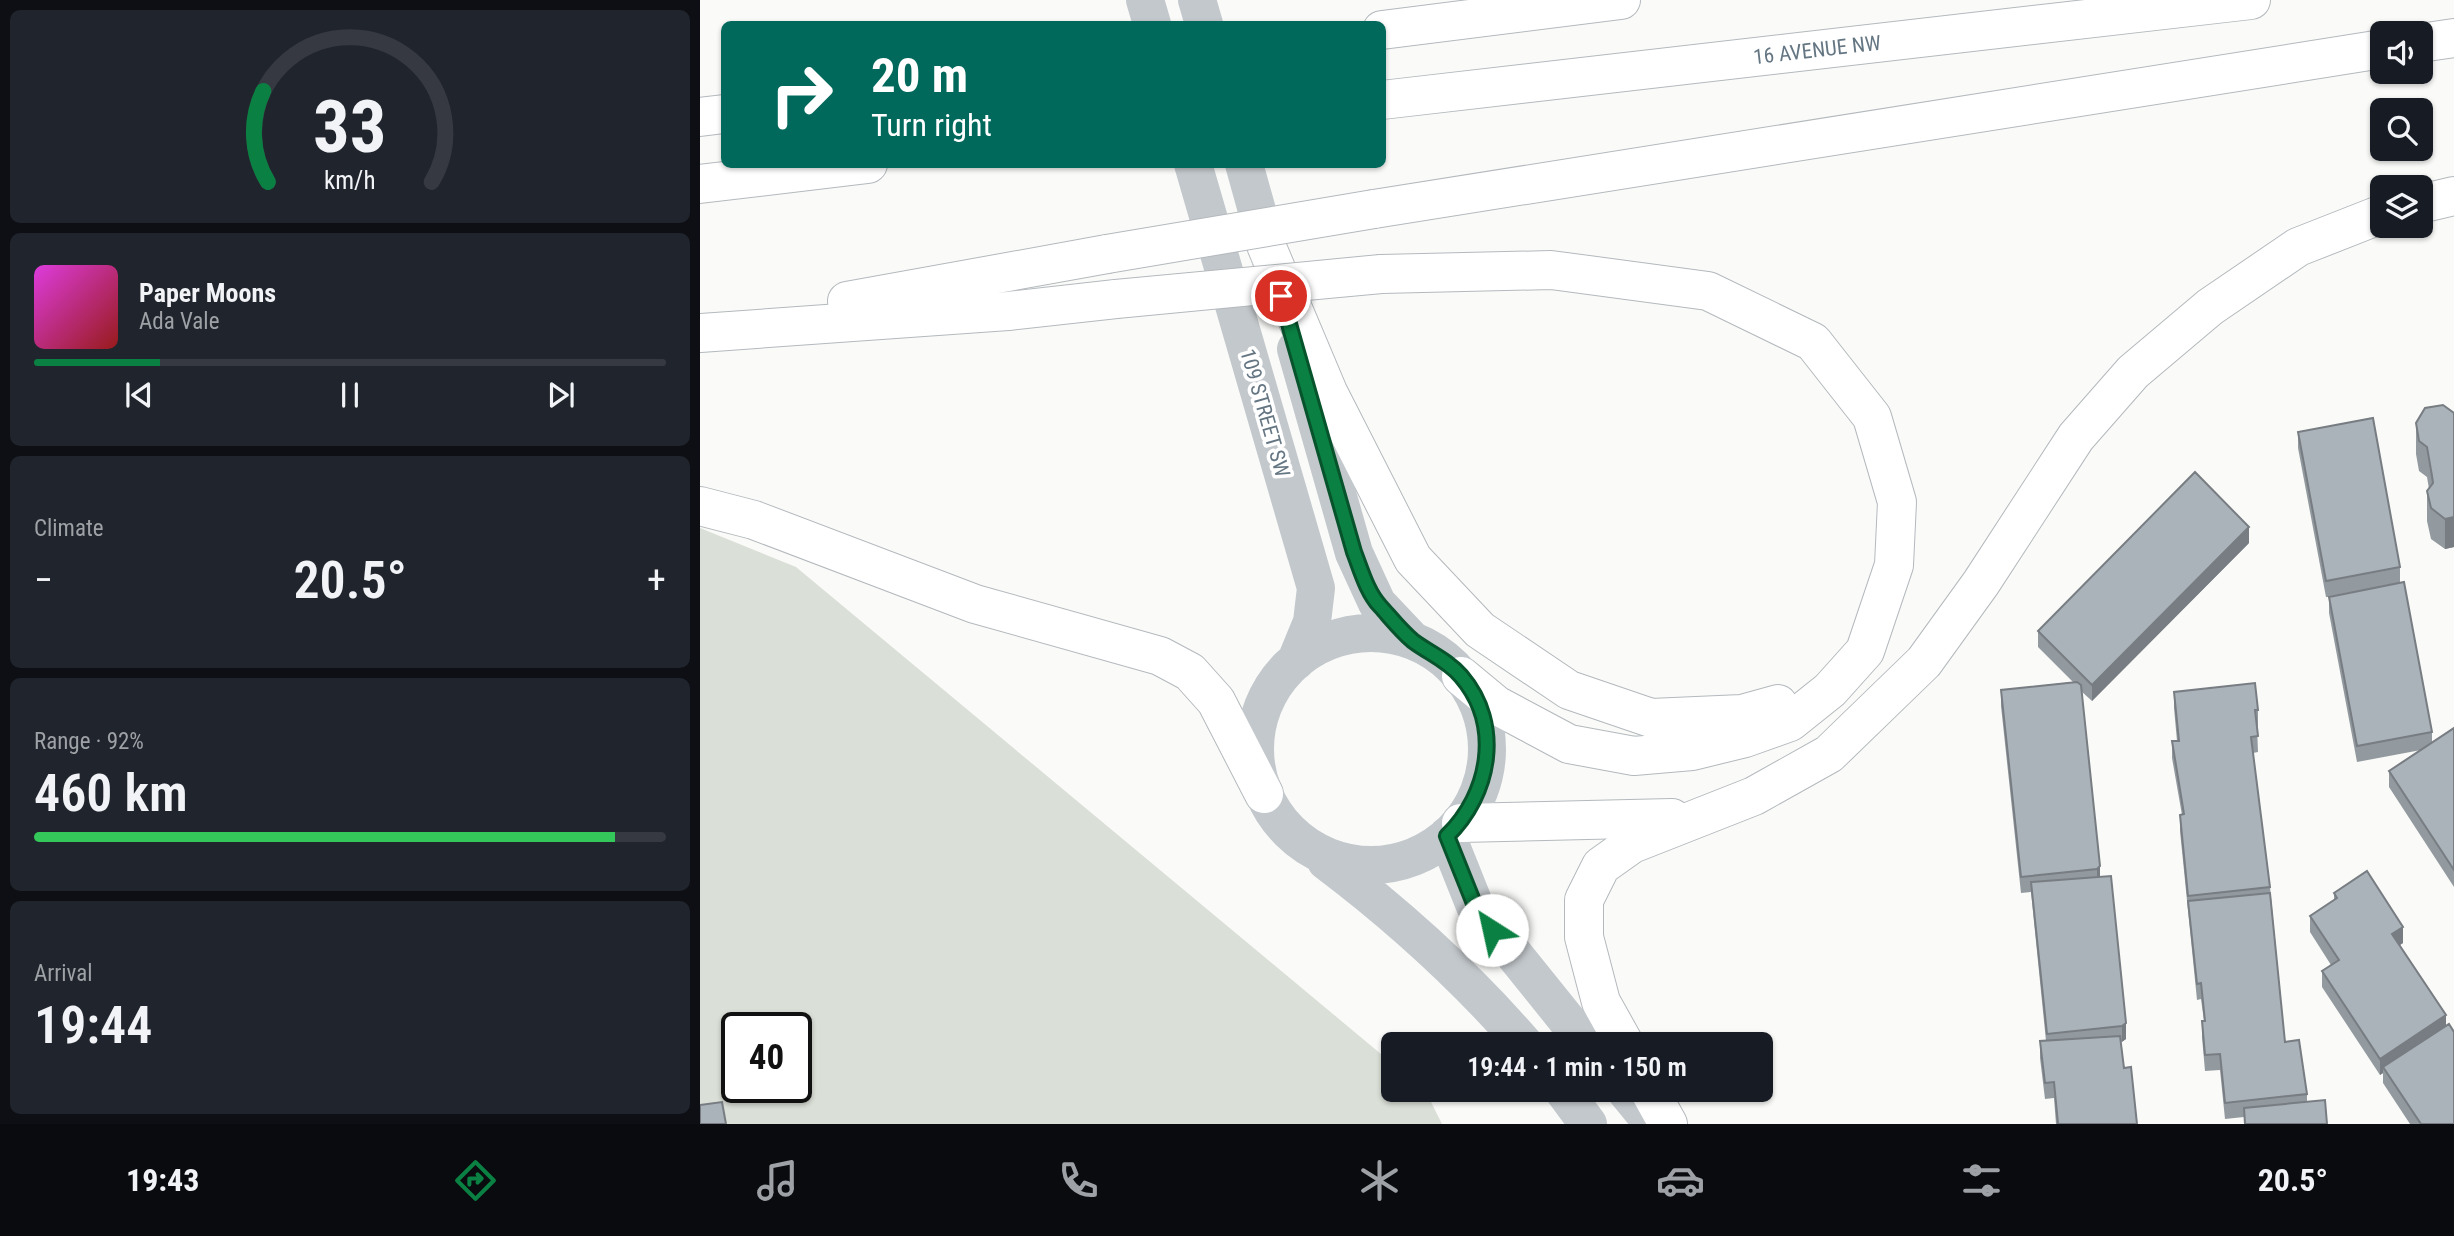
<!DOCTYPE html>
<meta charset="utf-8">
<style>
body{margin:0;font-family:"Roboto Condensed",sans-serif;background:#20242c;color:#f1f3f6;height:100vh;display:flex;flex-direction:column;font-size:26px;white-space:nowrap}
*{box-sizing:border-box;margin:0}
p{font-size:23px;color:#9ea1a6}
.icon{flex:none;width:38px;height:38px;fill:none;stroke:currentColor;stroke-width:2;stroke-linecap:round;stroke-linejoin:round}
.map{position:relative;flex:1;overflow:hidden}
.drawer{display:flex;flex-direction:column;gap:10px;padding:10px;background:#0d0f14;width:700px}
.drawer>*{flex:none}
.top-card{position:absolute;left:21px;top:21px;width:665px;height:147px;border-radius:10px;box-shadow:0 2px 5px #0004;background:#00695c;color:#fff;overflow:hidden}
.buttons{position:absolute;left:1670px;top:21px;display:grid;gap:14px}
.buttons a{display:grid;place-items:center;width:63px;height:63px;border-radius:10px;background:#171b24;box-shadow:0 2px 5px #0004;font-size:35px}
.speed{position:absolute;left:21px;top:1012px;display:flex;gap:14px;font-size:35px;font-weight:700;text-align:center}
.speed>*{display:grid;place-content:center;width:91px;height:91px;border-radius:50%;background:#171b24;box-shadow:0 2px 5px #0004;line-height:1}
.speed .limit{border:4px solid #111;border-radius:10px;background:#fff;color:#111}
.pin{position:absolute;display:grid;place-items:center;width:60px;height:60px;color:#fff;margin:-30px;border:4px solid #fff;border-radius:50%;box-shadow:0 2px 7px #0007}
.me{position:absolute;width:77px;margin:-38px;rotate:325deg;stroke-linejoin:round;filter:drop-shadow(0 0 5px #0008)}
.turn{display:flex;align-items:center;gap:24px;height:147px;padding:0 35px;font-size:32px}
.turn .icon{width:91px;height:91px;stroke-width:2.5}
.turn b{display:block;font-size:49px;line-height:60px}
.big{font-size:52px;font-weight:600;line-height:1.1}
.drawer .widget{flex:1;display:flex;flex-direction:column;justify-content:center;gap:10px;min-width:0;padding:0 24px;border-radius:10px;background:#20242c}
.drawer .dial{align-items:center;gap:0}
.dial svg{height:182px;overflow:visible;fill:none;stroke:#363941;stroke-width:7;stroke-linecap:round;text-anchor:middle}
.dial text{fill:#f1f3f6;stroke:none}
.song{display:flex;align-items:center;gap:21px}
.cover{width:84px;height:84px;border-radius:10px;background:linear-gradient(135deg,hsl(300 70% 55%),hsl(0 70% 35%))}
.played{height:7px;border-radius:4px;background:linear-gradient(90deg,#0b8043 20%,#363941 20%)}
.keys{display:flex;justify-content:space-around;direction:ltr}
.heat{display:flex;justify-content:space-between;align-items:center;font-size:38px;direction:ltr}
.charge{height:10px;border-radius:5px;background:linear-gradient(90deg,#34c759 92%,#363941 0)}
.trip{position:absolute;left:681px;top:1032px;width:392px;height:70px;border-radius:10px;background:#171b24;box-shadow:0 2px 5px #0004;font-weight:600;line-height:70px;text-align:center}
.tab-bar{display:flex;height:112px;justify-content:space-around;align-items:center;background:#090b0e;color:#9ea1a6}
.tab-bar .icon{width:49px;height:49px}
.tab-bar .on{color:#0b8043}
.tab-bar b{font-size:32px;color:#f1f3f6}
main{display:flex;flex:1;min-height:0}
.map>svg:first-child{display:block}
.green{fill:#dadfd7;fill-rule:evenodd}
.lines{fill:none;stroke-linecap:round;stroke-linejoin:round}
.highway-casing{stroke:#b4b9bd;stroke-width:40}
.minor{stroke:#c3c8cc;stroke-width:38}
.highway{stroke:#fff;stroke-width:38}
.highway-bridge-casing{stroke:#b4b9bd;stroke-width:40;stroke-linecap:butt}
.highway-bridge{stroke:#fff;stroke-width:38}
.wall{fill:#929a9f}
.shaded-wall{fill:#777d82}
.building{fill:#aab3b9;stroke:#777d82;stroke-width:2}
.route-casing{stroke:#07532c;stroke-width:18}
.route{stroke:#0b8043;stroke-width:12}
.labels{text-anchor:middle;stroke-width:7;stroke-linejoin:round;paint-order:stroke}
.street-label{font-size:21px;fill:#657683;stroke:#fff}
</style>
<main>
<section class="drawer">
<div class="widget dial"><svg viewBox="0 0 100 80">
<path d="M14 69A42 42 0 1 1 86 69"/>
<path d="M14 69A42 42 0 0 1 12 29" stroke="#0b8043"/>
<text x="50" y="56" font-size="32" font-weight="700">33</text>
<text x="50" y="72" font-size="11">km/h</text>
</svg></div>
<div class="widget">
<div class="song"><i class="cover"></i><div><b>Paper Moons</b><p>Ada Vale</p></div></div>
<div class="played"></div>
<div class="keys"><svg class="icon" aria-label="previous" viewBox="0 0 24 24"><path d="M18 5L8 12l10 7zM5 5v14"/></svg><svg class="icon" aria-label="pause" viewBox="0 0 24 24"><path d="M8 5v14M16 5v14"/></svg><svg class="icon" aria-label="next" viewBox="0 0 24 24"><path d="M6 5l10 7-10 7zM19 5v14"/></svg></div>
</div>
<div class="widget"><p>Climate</p>
<div class="heat"><a>−</a><b class="big">20.5°</b><a>+</a></div>
</div>
<div class="widget"><p>Range · 92%</p><b class="big">460 km</b><div class="charge"></div></div>
<div class="widget"><p>Arrival</p><b class="big">19:44</b></div>
</section>
<div class="map">
<svg width="1754" height="1124" viewBox="0 0 1754 1124">
<rect width="100%" height="100%" fill="#fafaf8"/>
<!-- green -->
<path class="green" d="M 0,528 L 96,567 L 693,1064 L 693,1090 L 725,1090 L 742,1124 L 0,1124 ZM 37,1027 L 96,1027 L 96,1087 L 37,1087 Z"/>
<g class="lines">
<defs>
<g id="highway">
<path d="M 682,30 L 921,0"/>
<path d="M 1720,43 L 1754,38"/>
<path id="s1" d="M 682,100 L 1551,0"/>
<path d="M 0,117 L 24,114"/>
<path d="M 0,184 L 168,164"/>
<path d="M 1720,204 L 1754,196"/>
<path d="M 674,209 L 1682,49"/>
<path d="M 566,245 L 628,392 L 713,559 L 780,630 L 869,690 L 951,718 L 1042,714 L 1078,704"/>
<path d="M 681,274 L 851,270 L 1008,291 L 1113,342 L 1172,417 L 1197,502 L 1194,565 L 1165,651 L 1130,690 L 1090,722 L 1045,738 L 992,751 L 934,756 L 869,744 L 796,705 L 761,676"/>
<path d="M 147,301 L 407,254"/>
<path d="M 0,333 L 308,311 L 416,299"/>
<path d="M 0,506 L 54,520 L 275,604 L 460,656 L 490,672 L 516,701 L 564,794"/>
<path d="M 761,823 L 972,818"/>
<path d="M 925,1045 L 901,1002 L 884,937 L 884,900 L 901,866 L 932,844 L 1054,796 L 1129,754 L 1224,662 L 1281,583 L 1376,437 L 1433,372 L 1510,307 L 1598,247 L 1682,214"/>
<path d="M 949,1090 L 968,1124"/>
</g>
</defs>
<!-- highway casing -->
<use href="#highway" class="highway-casing"/>
<!-- minor -->
<path class="minor" d="M 445,0 L 452,24
M 497,0 L 504,24
M 493,164 L 616,588 L 612,622 L 596,661
M 544,164 L 571,261
M 596,349 L 654,553 L 677,603 L 713,641
M555 749a116 116 0 1 1 232 0a116 116 0 1 1-232 0Z
M 747,836 L 775,906 L 887,1045
M 626,861 C 699,916 765,976 825,1045
M 863,1090 L 888,1124
M 925,1090 L 953,1124"/>
<!-- highway -->
<use href="#highway" class="highway"/>
<defs>
<path id="highway-bridge" d="M 407,254 L 674,209
M 416,299 L 681,274"/>
</defs>
<!-- highway-bridge casing -->
<use href="#highway-bridge" class="highway-bridge-casing"/>
<!-- highway-bridge -->
<use href="#highway-bridge" class="highway-bridge"/>
</g>
<!-- wall -->
<path class="wall" d="M 1754,413 L 1754,547 L 1745,549 L 1731,539 L 1727,521 L 1727,491 L 1729,489 L 1727,477 L 1719,471 L 1716,454 L 1716,423 Z
M 1598,432 L 1700,567 L 1700,583 L 1732,732 L 1732,743 L 1754,728 L 1754,887 L 1689,787 L 1689,771 L 1721,750 L 1657,762 L 1629,613 L 1629,597 L 1626,597 L 1598,448 Z
M 1549,543 L 1392,701 L 1381,691 L 1400,877 L 1426,1039 L 1421,1042 L 1424,1068 L 1437,1124 L 1356,1124 L 1354,1098 L 1345,1099 L 1340,1058 L 1340,1041 L 1346,1041 L 1331,892 L 1321,893 L 1301,706 L 1301,690 L 1373,682 L 1338,647 L 1338,631 Z
M 1474,692 L 1558,710 L 1558,726 L 1557,726 L 1558,752 L 1553,753 L 1570,887 L 1585,1042 L 1607,1094 L 1607,1102 L 1627,1124 L 1544,1124 L 1544,1117 L 1525,1119 L 1520,1070 L 1505,1071 L 1502,1037 L 1502,1021 L 1504,1021 L 1501,999 L 1497,1000 L 1480,831 L 1480,815 L 1482,815 L 1472,758 L 1472,741 L 1477,741 L 1474,708 Z
M 1634,893 L 1703,943 L 1700,945 L 1746,1025 L 1754,1124 L 1710,1124 L 1683,1083 L 1683,1073 L 1680,1075 L 1622,987 L 1622,971 L 1631,965 L 1610,932 L 1610,916 L 1634,900 Z"/>
<!-- shaded-wall -->
<path class="shaded-wall" d="M 1754,517 L 1754,547 L 1745,549 L 1745,519 Z
M 1549,527 L 1549,543 L 1392,701 L 1392,685 Z
M 1400,866 L 1400,882 L 1397,885 L 1397,869 Z
M 1703,927 L 1703,943 L 1692,950 L 1692,934 Z
M 1746,1015 L 1746,1032 L 1683,1067 L 1683,1073 L 1680,1075 L 1680,1059 Z
M 1426,1023 L 1426,1039 L 1422,1042 L 1422,1026 Z"/>
<!-- building -->
<path class="building" d="M 1743,405 L 1754,413 L 1754,517 L 1745,519 L 1731,508 L 1727,491 L 1733,483 L 1732,476 L 1727,447 L 1719,441 L 1716,423 L 1725,408 Z
M 1673,418 L 1700,567 L 1626,581 L 1598,432 Z
M 1495,472 L 1549,527 L 1392,685 L 1338,631 Z
M 1704,582 L 1732,732 L 1657,746 L 1629,597 Z
M 1377,682 L 1381,685 L 1400,866 L 1397,869 L 1321,877 L 1301,690 Z
M 1555,683 L 1558,710 L 1555,710 L 1558,736 L 1551,737 L 1570,887 L 1488,896 L 1480,815 L 1484,814 L 1472,741 L 1479,741 L 1474,692 Z
M 1754,728 L 1754,870 L 1689,771 Z
M 1667,871 L 1703,927 L 1692,934 L 1746,1015 L 1680,1059 L 1622,971 L 1639,960 L 1610,916 L 1637,898 L 1634,893 Z
M 1411,876 L 1426,1023 L 1422,1026 L 1347,1034 L 1331,882 Z
M 1570,893 L 1585,1042 L 1599,1040 L 1607,1094 L 1525,1103 L 1520,1054 L 1505,1055 L 1502,1021 L 1505,1021 L 1501,983 L 1497,984 L 1488,901 Z
M 1749,1024 L 1754,1032 L 1754,1124 L 1721,1124 L 1683,1067 Z
M 1420,1036 L 1424,1068 L 1431,1067 L 1437,1124 L 1358,1124 L 1354,1082 L 1345,1083 L 1340,1041 Z
M 1625,1100 L 1627,1124 L 1545,1124 L 1544,1108 Z
M 22,1102 L 26,1124 L 0,1124 L 0,1105 Z"/>
<g class="lines">
<defs>
<path id="route" d="M 581,296 L 654,552 C 661,570 667,592 680,606 C 690,617 701,631 713,641 C 729,653 747,660 761,676 C 803,725 790,794 747,836 L 775,906 L 792,930"/>
</defs>
<!-- route casing -->
<use href="#route" class="route-casing"/>
<!-- route -->
<use href="#route" class="route"/>
</g>
<g class="labels">
<!-- street labels -->
<g class="street-label">
<text dy="7" stroke="none"><textPath href="#s1" startOffset="438">16 AVENUE NW</textPath></text>
<text transform="translate(565 413) rotate(74)" y="7">109 STREET SW</text>
</g>
</g>
</svg>
<div class="buttons">
<a><svg class="icon" aria-label="sound" viewBox="0 0 24 24"><path d="M4 9h4l5-4v14l-5-4H4zM17 9q2 3 0 6"/></svg></a>
<a><svg class="icon" aria-label="search" viewBox="0 0 24 24"><circle cx="10" cy="10" r="6"/><path d="M15 15l6 6"/></svg></a>
<a><svg class="icon" aria-label="layers" viewBox="0 0 24 24"><path d="M12 4l9 5-9 5-9-5zM3 14l9 5 9-5"/></svg></a>
</div>
<div class="speed"><div class="limit">40</div></div>
<div class="pin" style="left:581px;top:296px;background:#d93025"><svg class="icon" aria-label="arrive" viewBox="0 0 24 24"><path d="M6 21V4h12l-3 4 3 4H6"/></svg></div>
<svg class="me" style="left:792px;top:930px" viewBox="-20 -20 40 40"><circle r="19" fill="#fff"/><path d="M0-13L10 11 0 6-10 11z" fill="#0b8043"/></svg>
<div class="trip">19:44 · 1 min · 150 m</div>
<div class="top-card">
<div class="turn"><svg class="icon" aria-label="right" viewBox="0 0 24 24"><path d="M7 20v-9h11M14 6l5 5-5 5"/></svg><div><b>20 m</b>Turn right</div></div>
</div>
</div>
</main>
<nav class="tab-bar">
<b>19:43</b>
<svg class="icon on" aria-label="directions" viewBox="0 0 24 24"><path d="M12 3l9 9-9 9-9-9zM9 14v-3h6M13 9l2 2-2 2"/></svg>
<svg class="icon" aria-label="music" viewBox="0 0 24 24"><path d="M9 18V5l10-2v13"/><circle cx="6" cy="18" r="3"/><circle cx="16" cy="16" r="3"/></svg>
<svg class="icon" aria-label="phone" viewBox="0 0 24 24"><path d="M5 4h4l2 5-3 2q2 4 5 5l2-3 5 2v4C11 20 4 13 5 4z"/></svg>
<svg class="icon" aria-label="climate" viewBox="0 0 24 24"><path d="M12 3v18M4 7l16 10M4 17L20 7"/></svg>
<svg class="icon" aria-label="car" viewBox="0 0 24 24"><path d="M5 17H2v-5l4-1 3-4h7l3 4 3 1v5h-3M9 17h6M6 11h13"/><circle cx="7" cy="17" r="2"/><circle cx="17" cy="17" r="2"/></svg>
<svg class="icon" aria-label="filters" viewBox="0 0 24 24"><path d="M4 7h16M4 17h16"/><circle cx="9" cy="7" r="2"/><circle cx="15" cy="17" r="2"/></svg>
<b>20.5°</b>
</nav>
